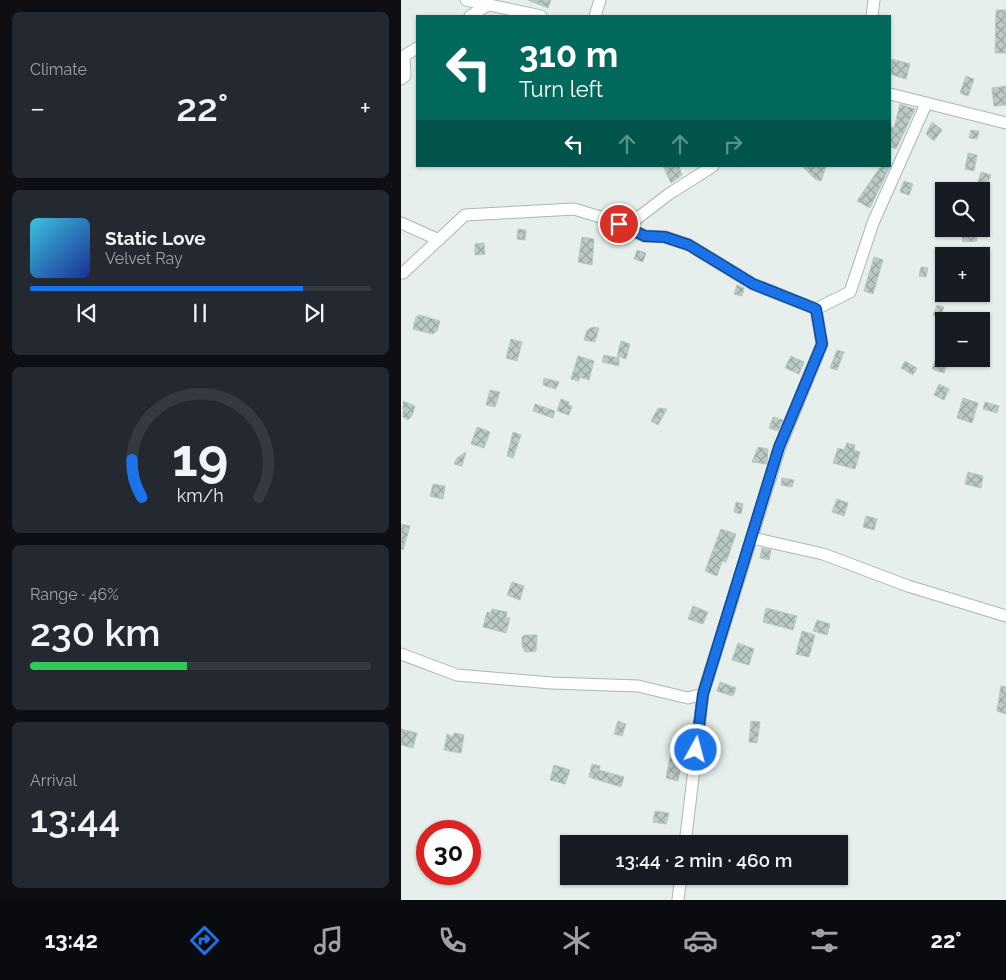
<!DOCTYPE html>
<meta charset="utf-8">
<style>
body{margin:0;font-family:Raleway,sans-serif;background:#242831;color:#f1f3f6;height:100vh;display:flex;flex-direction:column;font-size:19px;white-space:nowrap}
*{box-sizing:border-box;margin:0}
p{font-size:16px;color:#9ea1a6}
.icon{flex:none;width:28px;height:28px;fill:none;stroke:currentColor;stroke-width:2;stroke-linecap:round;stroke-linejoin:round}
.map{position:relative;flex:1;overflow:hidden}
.details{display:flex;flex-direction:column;gap:12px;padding:12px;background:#0d0f14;width:401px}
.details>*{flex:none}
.banner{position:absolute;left:15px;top:15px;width:475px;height:152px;border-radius:0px;box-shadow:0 1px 4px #0004;background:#00695c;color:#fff;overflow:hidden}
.buttons{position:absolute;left:534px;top:182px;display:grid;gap:10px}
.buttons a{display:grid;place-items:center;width:55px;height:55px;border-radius:0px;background:#171b24;box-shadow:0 1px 4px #0004;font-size:25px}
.speed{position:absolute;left:15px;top:820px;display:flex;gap:10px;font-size:25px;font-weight:700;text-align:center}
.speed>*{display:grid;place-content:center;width:65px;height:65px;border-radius:50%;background:#171b24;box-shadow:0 1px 4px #0004;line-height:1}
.speed .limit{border:8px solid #d22;background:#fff;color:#111}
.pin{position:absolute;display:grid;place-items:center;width:42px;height:42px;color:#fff;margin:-21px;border:2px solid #fff;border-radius:50%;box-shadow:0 1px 5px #0007}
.me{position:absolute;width:55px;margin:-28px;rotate:7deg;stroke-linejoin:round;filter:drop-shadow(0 0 4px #0008)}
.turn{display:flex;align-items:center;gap:18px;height:105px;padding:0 20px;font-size:22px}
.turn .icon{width:65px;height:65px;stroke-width:2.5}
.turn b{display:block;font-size:35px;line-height:42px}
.lanes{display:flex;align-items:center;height:48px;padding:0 20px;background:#0003;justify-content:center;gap:25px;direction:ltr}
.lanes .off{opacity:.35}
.big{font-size:38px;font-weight:600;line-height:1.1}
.details .card{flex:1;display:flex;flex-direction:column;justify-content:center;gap:8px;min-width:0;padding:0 18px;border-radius:8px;background:#242831}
.details .dial{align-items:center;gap:0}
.dial svg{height:130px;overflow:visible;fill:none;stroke:#363941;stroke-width:7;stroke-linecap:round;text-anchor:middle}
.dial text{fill:#f1f3f6;stroke:none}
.song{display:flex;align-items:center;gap:15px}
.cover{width:60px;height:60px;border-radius:8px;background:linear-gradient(135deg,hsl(190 70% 55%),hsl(230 70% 35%))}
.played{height:5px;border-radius:2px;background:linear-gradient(90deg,#1a73e8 80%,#363941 80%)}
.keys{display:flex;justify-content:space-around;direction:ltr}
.heat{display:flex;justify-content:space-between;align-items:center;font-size:28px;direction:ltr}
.charge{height:8px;border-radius:4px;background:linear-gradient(90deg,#34c759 46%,#363941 0)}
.trip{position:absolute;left:159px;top:835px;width:288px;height:50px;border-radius:0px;background:#171b24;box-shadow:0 1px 4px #0004;font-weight:600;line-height:50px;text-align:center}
.menu{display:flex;height:80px;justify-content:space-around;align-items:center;background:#090b0e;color:#9ea1a6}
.menu .icon{width:35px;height:35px}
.menu .selected{color:#1a73e8}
.menu b{font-size:22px;color:#f1f3f6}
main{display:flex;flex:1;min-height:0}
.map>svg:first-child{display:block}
.building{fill:url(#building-cross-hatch);stroke:#b8c9c2}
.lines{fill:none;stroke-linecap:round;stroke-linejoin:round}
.minor-casing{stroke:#a8b8b2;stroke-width:13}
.minor{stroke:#fff;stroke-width:11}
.route-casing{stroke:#114b97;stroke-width:12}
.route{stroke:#1a73e8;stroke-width:9}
</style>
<main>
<section class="details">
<div class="card"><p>Climate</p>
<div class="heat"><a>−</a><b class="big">22°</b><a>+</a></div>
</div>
<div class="card">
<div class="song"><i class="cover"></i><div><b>Static Love</b><p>Velvet Ray</p></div></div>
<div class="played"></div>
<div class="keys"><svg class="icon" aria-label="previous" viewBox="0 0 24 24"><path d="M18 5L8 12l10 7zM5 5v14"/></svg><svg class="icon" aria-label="pause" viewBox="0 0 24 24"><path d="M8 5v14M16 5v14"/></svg><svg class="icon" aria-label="next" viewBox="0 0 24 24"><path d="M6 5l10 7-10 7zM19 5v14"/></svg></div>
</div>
<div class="card dial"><svg viewBox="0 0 100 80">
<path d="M14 69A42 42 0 1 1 86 69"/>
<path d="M14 69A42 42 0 0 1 8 46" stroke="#1a73e8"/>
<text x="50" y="56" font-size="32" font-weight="700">19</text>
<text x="50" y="72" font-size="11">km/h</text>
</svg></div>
<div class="card"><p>Range · 46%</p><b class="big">230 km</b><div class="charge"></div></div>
<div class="card"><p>Arrival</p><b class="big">13:44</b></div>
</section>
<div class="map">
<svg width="605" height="900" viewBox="0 0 605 900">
<defs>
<pattern id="building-cross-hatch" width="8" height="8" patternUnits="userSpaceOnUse" patternTransform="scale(1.25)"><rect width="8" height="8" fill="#bbcac4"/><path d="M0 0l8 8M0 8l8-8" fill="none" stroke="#98a6a0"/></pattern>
</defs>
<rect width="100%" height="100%" fill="#e6efeb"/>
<!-- building -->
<path class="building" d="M 127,0 L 150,0 L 147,8 Z
M 595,10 L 605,10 L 605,53 L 594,53 Z
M 491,59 L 509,64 L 505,79 L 489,74 Z
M 565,76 L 573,79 L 567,96 L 559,93 Z
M 605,86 L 605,105 L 593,106 L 591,88 Z
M 499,104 L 514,109 L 495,149 L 489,147 L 489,126 L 493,128 Z
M 531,122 L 541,130 L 533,141 L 525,134 Z
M 570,130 L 578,131 L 576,139 L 568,138 Z
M 567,153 L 576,155 L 573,171 L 564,169 Z
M 262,166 L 278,166 L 281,175 L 270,183 Z
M 401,166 L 425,166 L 420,181 L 414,179 Z
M 480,166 L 489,166 L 469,208 L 456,201 Z
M 580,172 L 590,175 L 586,185 L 577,182 Z
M 503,181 L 512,184 L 508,195 L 499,192 Z
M 117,229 L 125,230 L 124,240 L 116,239 Z
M 560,229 L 575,229 L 576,241 L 562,242 Z
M 181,237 L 193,239 L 191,265 L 177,262 Z
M 83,243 L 84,254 L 74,255 L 74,244 Z
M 236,250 L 245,253 L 242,262 L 233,259 Z
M 473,257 L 482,260 L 472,294 L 463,291 Z
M 520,267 L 527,268 L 525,277 L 518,276 Z
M 336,285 L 343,288 L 341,296 L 333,294 Z
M 536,305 L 543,307 L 539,318 L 532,315 Z
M 19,315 L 39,321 L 36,331 L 32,334 L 12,329 L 15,317 Z
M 192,327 L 198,328 L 194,342 L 183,340 L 186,330 Z
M 110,339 L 121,342 L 116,361 L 105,358 Z
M 220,341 L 229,344 L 225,359 L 216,356 Z
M 436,350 L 443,352 L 436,370 L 429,368 Z
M 203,355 L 218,358 L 218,366 L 201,362 Z
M 536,355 L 548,359 L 543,373 L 531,369 Z
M 177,356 L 193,361 L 188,380 L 179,377 L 178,381 L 170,379 Z
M 390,356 L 403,362 L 398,374 L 384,368 Z
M 504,361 L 516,368 L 512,375 L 500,368 Z
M 143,378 L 158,382 L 155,389 L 142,385 Z
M 538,384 L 548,389 L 543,400 L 533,395 Z
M 89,390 L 99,392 L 94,407 L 85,405 Z
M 562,398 L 577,403 L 571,423 L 556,418 Z
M 160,399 L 168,402 L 167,405 L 171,406 L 168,415 L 156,411 Z
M 2,401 L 14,406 L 11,416 L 7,420 L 2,417 Z
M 584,402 L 598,406 L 596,413 L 582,409 Z
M 134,404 L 154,411 L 152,418 L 132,411 Z
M 257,408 L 266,409 L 257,425 L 250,421 Z
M 372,417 L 382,420 L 377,431 L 368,428 Z
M 76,427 L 89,432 L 83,448 L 70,444 Z
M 112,432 L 120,435 L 112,458 L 106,456 Z
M 446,443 L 454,445 L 453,450 L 459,452 L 454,469 L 432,463 L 437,448 L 443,450 Z
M 357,447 L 367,449 L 366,464 L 351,462 Z
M 65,452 L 61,466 L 53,464 L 56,458 Z
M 567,472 L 582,476 L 580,488 L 564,484 Z
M 381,478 L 393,480 L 391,487 L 380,485 Z
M 32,484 L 44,486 L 42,499 L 29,496 Z
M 436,499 L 447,503 L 443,516 L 431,512 Z
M 335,502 L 342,504 L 340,514 L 333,512 Z
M 465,516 L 476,519 L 473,530 L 462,527 Z
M 0,524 L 9,526 L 2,550 L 0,549 Z
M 320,529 L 335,534 L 325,562 L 321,561 L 316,576 L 304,571 Z
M 361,548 L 370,550 L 368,560 L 359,558 Z
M 111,582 L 123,586 L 119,600 L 106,595 Z
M 292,606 L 307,612 L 302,624 L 287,619 Z
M 365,608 L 396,616 L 392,630 L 362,622 Z
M 91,609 L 106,612 L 105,618 L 109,618 L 105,633 L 82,627 L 86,612 L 90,613 Z
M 416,620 L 429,624 L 426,635 L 412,631 Z
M 401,631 L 414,635 L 408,657 L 395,654 Z
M 124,635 L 136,635 L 135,651 L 124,652 L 121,645 L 121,637 Z
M 337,643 L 353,649 L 348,665 L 331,660 Z
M 319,682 L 335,688 L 332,696 L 316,691 Z
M 600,686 L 605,687 L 605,714 L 596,711 Z
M 217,721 L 225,724 L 221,736 L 213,734 Z
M 350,721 L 359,722 L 356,743 L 348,742 Z
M 0,729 L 16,733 L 12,748 L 0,745 Z
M 53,733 L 63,735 L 60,753 L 43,750 L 46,734 L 52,737 Z
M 272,743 L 284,747 L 277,766 L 280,766 L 277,781 L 265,778 Z
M 191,764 L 199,766 L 198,770 L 223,777 L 220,787 L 188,777 Z
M 153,765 L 169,770 L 164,784 L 149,780 Z
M 254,811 L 268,813 L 265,824 L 252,822 Z"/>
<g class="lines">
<defs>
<path id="minor" d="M 65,0 L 140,16
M 69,16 L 87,5
M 194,16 L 199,0
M 471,16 L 473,0
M 0,79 L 4,76 L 3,56 L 16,48
M 489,94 L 605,123
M 213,219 L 234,220 L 268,194 L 312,166
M 0,223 L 38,240
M 0,272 L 2,273 L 64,215 L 173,209 L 206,219 L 243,236 L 264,237 L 288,245 L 352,284 L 415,309
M 351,538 L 422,554 L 507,586 L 605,616
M 0,654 L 56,675 L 151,683 L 237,686 L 287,698 L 302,694 L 284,844
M 302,694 L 379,447 L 421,344 L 415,309 L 449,292 L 472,223 L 525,104
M 277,900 L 280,876"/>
</defs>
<!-- minor casing -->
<use href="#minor" class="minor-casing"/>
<!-- minor -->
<use href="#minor" class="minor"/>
</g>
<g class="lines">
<defs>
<path id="route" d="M 218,224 L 244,236 L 264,237 L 288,245 L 352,284 L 415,309 L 421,344 L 378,447 L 302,694 L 295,750"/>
</defs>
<!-- route casing -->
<use href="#route" class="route-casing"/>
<!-- route -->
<use href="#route" class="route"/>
</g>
</svg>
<div class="buttons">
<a><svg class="icon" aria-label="search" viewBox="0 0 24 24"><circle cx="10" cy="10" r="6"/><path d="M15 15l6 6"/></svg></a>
<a>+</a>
<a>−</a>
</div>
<div class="speed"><div class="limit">30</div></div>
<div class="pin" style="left:218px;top:224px;background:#d93025"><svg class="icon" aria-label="arrive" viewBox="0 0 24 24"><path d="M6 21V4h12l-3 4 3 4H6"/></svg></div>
<svg class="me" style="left:295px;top:750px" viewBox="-20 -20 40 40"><circle r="17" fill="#1a73e8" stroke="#fff" stroke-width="3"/><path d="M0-11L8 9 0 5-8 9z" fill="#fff"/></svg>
<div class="trip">13:44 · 2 min · 460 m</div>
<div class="banner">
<div class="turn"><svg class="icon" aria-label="left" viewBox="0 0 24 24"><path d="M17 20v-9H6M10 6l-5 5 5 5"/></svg><div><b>310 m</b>Turn left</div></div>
<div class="lanes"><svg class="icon" aria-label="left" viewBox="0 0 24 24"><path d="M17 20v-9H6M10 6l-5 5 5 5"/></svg><svg class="icon off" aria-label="ahead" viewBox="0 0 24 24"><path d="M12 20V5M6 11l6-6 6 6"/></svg><svg class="icon off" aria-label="ahead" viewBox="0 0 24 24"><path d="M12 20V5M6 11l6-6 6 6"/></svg><svg class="icon off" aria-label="right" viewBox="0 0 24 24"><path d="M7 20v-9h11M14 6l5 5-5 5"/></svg></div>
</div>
</div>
</main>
<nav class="menu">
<b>13:42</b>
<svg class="icon selected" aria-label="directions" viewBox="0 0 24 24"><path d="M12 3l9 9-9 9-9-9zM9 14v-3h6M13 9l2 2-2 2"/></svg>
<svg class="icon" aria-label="music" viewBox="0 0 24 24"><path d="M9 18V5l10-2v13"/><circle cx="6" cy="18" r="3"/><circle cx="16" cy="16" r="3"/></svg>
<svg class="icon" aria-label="phone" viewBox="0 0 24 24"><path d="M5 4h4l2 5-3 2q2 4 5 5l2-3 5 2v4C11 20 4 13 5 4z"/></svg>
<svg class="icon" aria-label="climate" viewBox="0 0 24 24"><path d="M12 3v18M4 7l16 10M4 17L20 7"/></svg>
<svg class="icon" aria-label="car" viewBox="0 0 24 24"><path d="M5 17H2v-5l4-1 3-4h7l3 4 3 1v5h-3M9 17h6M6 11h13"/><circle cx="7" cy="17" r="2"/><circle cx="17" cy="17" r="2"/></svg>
<svg class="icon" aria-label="filters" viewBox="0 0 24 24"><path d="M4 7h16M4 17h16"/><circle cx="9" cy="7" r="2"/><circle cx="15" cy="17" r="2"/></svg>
<b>22°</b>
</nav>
